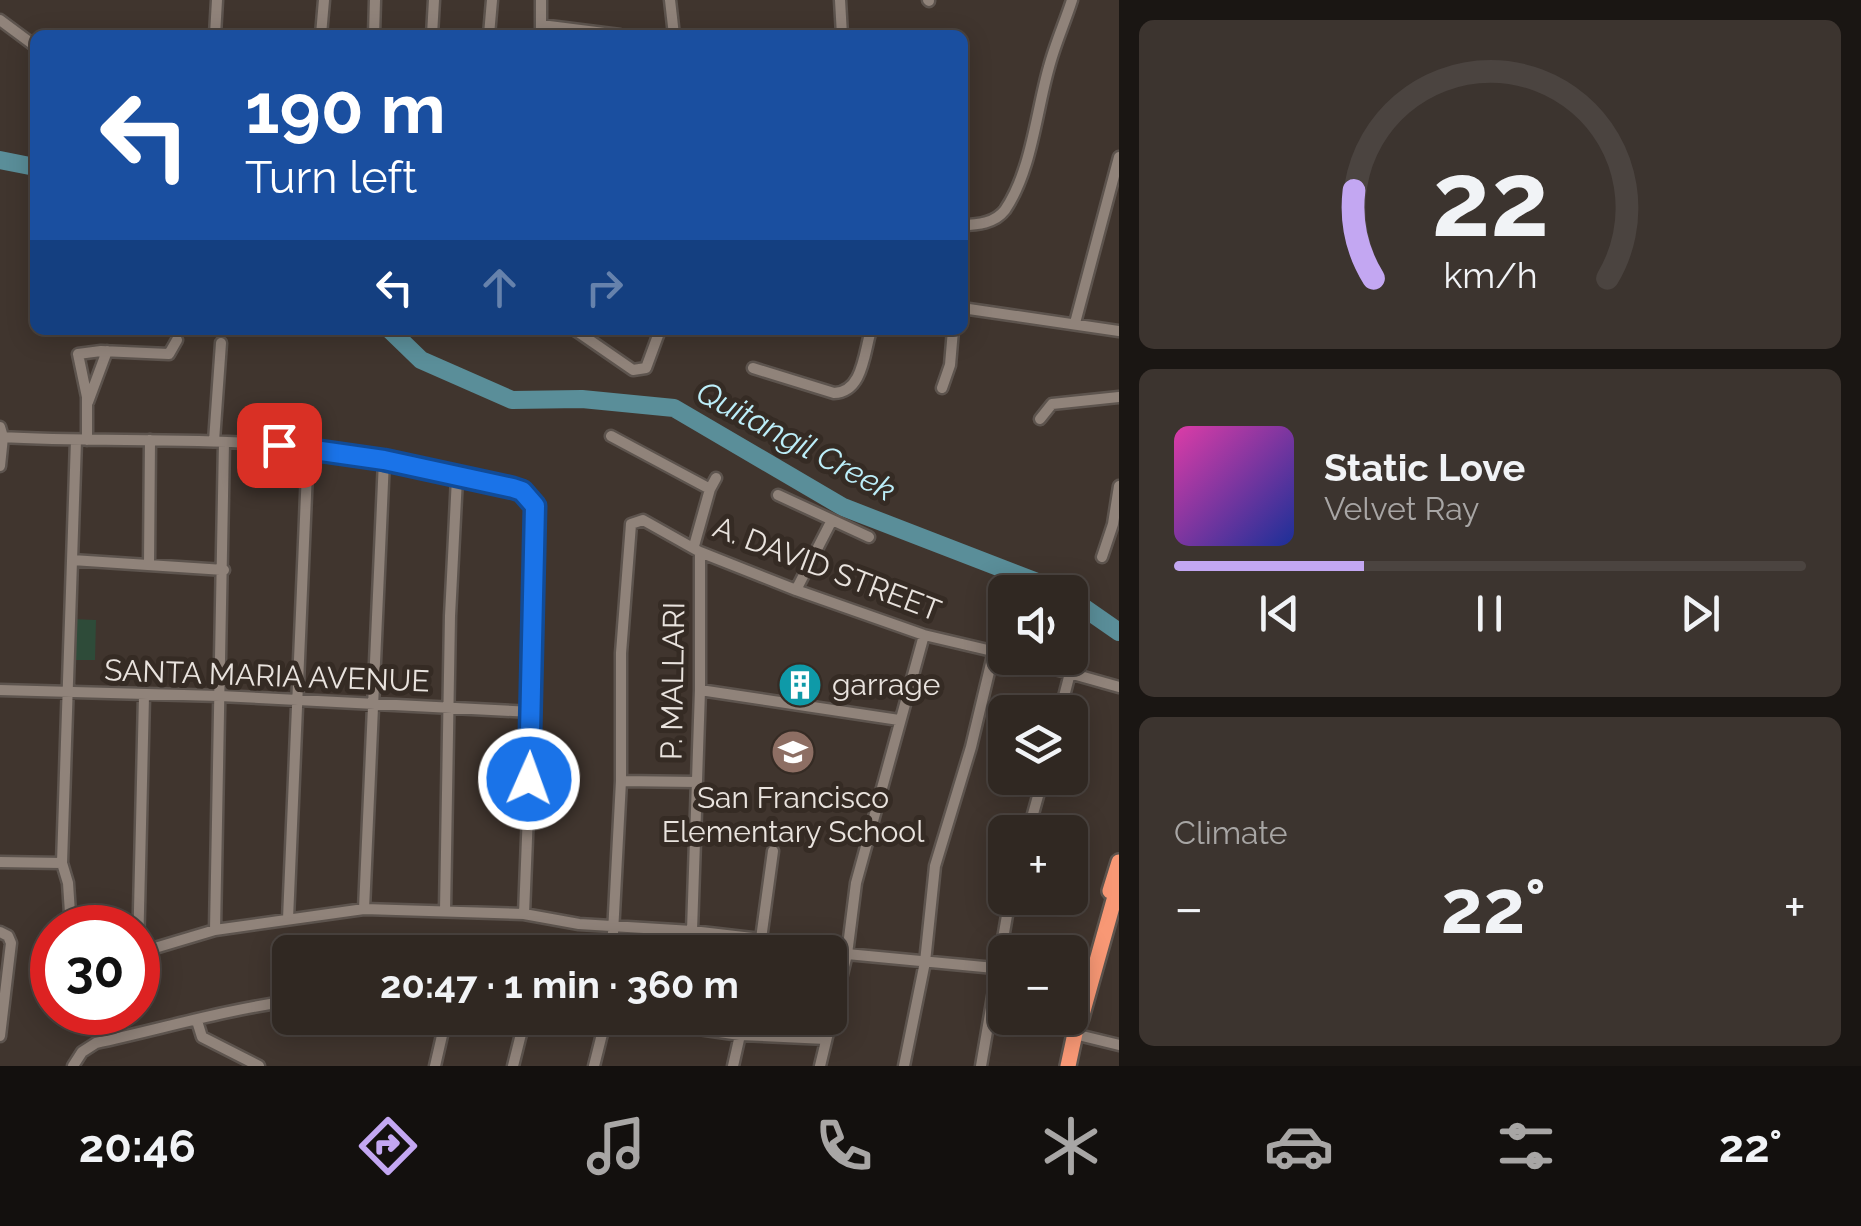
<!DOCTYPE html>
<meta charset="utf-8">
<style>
body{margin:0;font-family:Raleway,sans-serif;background:#3c342f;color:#f1f3f6;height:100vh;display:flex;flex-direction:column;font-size:38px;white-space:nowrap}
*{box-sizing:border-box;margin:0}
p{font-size:32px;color:#a8a6a5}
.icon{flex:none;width:55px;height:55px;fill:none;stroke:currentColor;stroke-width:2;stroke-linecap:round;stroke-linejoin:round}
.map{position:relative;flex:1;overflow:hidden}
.sheet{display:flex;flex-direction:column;gap:20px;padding:20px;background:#1a1613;width:742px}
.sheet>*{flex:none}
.guide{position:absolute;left:30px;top:30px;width:938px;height:305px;border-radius:15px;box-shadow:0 5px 25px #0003,0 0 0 2px #4b4440;background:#1a4fa0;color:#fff;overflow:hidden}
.fabs{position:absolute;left:988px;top:575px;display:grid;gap:20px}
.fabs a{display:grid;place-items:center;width:100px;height:100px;border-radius:15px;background:#302822;box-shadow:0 5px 25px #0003,0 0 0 2px #4b4440;font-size:50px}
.speed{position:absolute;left:30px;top:905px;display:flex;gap:20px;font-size:50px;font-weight:700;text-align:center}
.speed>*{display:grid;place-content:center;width:130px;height:130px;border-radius:50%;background:#302822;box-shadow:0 5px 25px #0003,0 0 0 2px #4b4440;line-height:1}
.speed .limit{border:15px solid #d22;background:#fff;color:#111}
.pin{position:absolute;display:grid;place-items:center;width:85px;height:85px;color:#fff;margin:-42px;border-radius:20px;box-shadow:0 5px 15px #0006}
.me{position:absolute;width:110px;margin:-55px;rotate:2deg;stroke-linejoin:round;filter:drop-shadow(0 0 8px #0008)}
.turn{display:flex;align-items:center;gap:35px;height:210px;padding:0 50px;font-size:45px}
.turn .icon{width:130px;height:130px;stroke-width:2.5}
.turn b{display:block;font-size:70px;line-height:85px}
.lanes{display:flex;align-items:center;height:95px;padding:0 50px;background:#0003;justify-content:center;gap:50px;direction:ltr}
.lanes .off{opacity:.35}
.big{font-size:75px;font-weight:700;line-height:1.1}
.sheet .tile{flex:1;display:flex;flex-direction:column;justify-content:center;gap:15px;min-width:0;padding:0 35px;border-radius:15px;background:#3c342f}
.sheet .dial{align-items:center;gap:0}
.dial svg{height:260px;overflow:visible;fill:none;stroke:#4b4440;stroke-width:7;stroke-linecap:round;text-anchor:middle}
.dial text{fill:#f1f3f6;stroke:none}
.song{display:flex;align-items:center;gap:30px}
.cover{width:120px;height:120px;border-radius:15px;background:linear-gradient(135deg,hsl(320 70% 55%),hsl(230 70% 35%))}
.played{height:10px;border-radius:5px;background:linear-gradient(90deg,#c3a7f2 30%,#4b4440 30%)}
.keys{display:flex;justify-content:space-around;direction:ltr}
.heat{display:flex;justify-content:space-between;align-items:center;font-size:55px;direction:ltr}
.trip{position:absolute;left:272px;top:935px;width:575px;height:100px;border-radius:15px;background:#302822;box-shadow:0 5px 25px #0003,0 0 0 2px #4b4440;font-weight:700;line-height:100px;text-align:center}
.menu{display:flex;height:160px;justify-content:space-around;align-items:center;background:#13100e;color:#a8a6a5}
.menu .icon{width:70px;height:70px}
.menu .current{color:#c3a7f2}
.menu b{font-size:45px;color:#f1f3f6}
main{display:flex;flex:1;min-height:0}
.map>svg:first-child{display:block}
.green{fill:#2e4b39}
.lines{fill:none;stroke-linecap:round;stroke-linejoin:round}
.river{stroke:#5a8e99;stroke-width:18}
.minor-casing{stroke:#5d544e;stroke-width:15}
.highway-casing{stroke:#5d544e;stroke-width:20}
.minor{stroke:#90837a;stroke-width:10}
.highway{stroke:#f89875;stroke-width:15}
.route-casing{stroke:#114b97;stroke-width:25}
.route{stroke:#1a73e8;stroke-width:18}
.labels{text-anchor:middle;stroke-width:10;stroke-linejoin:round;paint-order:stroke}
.street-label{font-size:30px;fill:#e9e3de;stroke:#352b24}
.poi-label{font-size:30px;fill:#e9e3de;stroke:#352b24;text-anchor:start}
.water-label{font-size:32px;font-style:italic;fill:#bceef9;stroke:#352b24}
</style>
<main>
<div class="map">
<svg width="1119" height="1066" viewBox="0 0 1119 1066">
<rect width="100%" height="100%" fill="#40352e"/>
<!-- green -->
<path class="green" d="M 72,619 L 96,620 L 95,660 L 72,660 Z"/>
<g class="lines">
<!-- river -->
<path class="river" d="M 0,160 L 35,167
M 390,330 L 421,360 L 512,400 L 582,399 L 674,408 L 843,507 L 1063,592
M 1070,598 L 1119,632"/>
<defs>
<path id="minor" d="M 670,0 L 674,35
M 840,0 L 842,35
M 928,0 L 929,1
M 0,20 L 35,46
M 541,25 L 620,35
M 215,35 L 217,0
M 321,35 L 324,0
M 374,35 L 375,0
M 432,35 L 434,0
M 489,35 L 492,0
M 541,35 L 541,0
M 962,225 C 978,225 995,223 1005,210 C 1032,170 1036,112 1049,67 C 1055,44 1065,22 1072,0
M 962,308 L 1119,331
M 1075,323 L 1119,157
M 575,330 L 633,370 L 646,368 L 660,330
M 753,368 L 834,393 C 863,392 864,353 871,330
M 942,388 L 950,365 L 953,330
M 88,402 L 107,351
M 1040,419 L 1052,404 L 1119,397
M 0,427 L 3,437 L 0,466
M 611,436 L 710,489
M 0,437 C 84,442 167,438 251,443 C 340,448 426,472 513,488 L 522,491 L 535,505 L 532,712 L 524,914
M 87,440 L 87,397 L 78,354 L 101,351 L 169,354 L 177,340
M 214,441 L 221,343
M 778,495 L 869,537
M 694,546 L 710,489 L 716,478
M 1102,557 L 1113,524 L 1119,486
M 72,560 L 224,570
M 149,564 L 150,440
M 796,590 L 832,520
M 1016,658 L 1119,687
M 0,690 L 220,696 L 532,712
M 700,690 L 899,720
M 1060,712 L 1070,673
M 621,781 L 696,782
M 1028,832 L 1043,778
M 0,862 L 62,863
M 364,909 L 384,460
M 445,911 L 450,616 L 457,478
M 288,919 L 308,448
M 71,928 L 68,883 L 62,863 L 76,440
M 215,930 L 224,442
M 692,931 L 700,690 L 700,552
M 0,932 L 8,936 L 11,943 L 0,1036
M 761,939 L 773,851
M 612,952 L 621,781 L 621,653 L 631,524 L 643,520 L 700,552 L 796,590 L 924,635 L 1005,654
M 138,953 L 215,930 L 364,909 L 524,914 L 579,924 L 692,931 L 761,939 L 847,954 L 1005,969
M 138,953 L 144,696
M 1070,982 L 1082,985
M 623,1018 L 740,1035 L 826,1039
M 197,1021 L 202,1037 L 259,1066
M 1074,1034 L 1119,1045
M 73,1066 L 82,1052 L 96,1043 C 161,1029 224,1010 290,1001
M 435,1066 L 446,1018
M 513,1066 L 525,1018
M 594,1066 L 606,1018
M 733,1066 L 740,1035
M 820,1066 L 847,954 L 856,883 L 924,635
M 904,1066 L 925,962 L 935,866 L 971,747 L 994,651
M 981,1066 L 1010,898"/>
<path id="highway" d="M 1110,891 L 1119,862
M 1068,1066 L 1077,1024 L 1081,1018 L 1119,882"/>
</defs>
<!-- minor casing -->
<use href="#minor" class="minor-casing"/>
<!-- highway casing -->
<use href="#highway" class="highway-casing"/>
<!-- minor -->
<use href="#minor" class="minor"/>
<!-- highway -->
<use href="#highway" class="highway"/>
</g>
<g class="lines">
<defs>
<path id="route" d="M 279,445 L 384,460 L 513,488 L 522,491 L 535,506 L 529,779"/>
</defs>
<!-- route casing -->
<use href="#route" class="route-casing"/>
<!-- route -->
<use href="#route" class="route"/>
</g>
<!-- icons -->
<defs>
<symbol id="building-disc" viewBox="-11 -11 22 22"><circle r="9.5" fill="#0f9aa8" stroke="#352b24"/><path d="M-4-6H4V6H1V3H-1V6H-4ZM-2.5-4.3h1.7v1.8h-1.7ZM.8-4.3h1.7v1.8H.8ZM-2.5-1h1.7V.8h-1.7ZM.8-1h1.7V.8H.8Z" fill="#fff"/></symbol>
<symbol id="school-disc" viewBox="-11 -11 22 22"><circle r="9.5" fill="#8d6e63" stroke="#352b24"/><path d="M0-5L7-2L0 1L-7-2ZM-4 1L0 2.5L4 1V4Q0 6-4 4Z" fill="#fff"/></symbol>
</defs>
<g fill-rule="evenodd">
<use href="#building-disc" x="775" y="660" width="50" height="50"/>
<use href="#school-disc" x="768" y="727" width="50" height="50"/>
</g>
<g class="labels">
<!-- street labels -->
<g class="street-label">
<text transform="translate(827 569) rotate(21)" y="10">A. DAVID STREET</text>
<text transform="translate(267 676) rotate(2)" y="10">SANTA MARIA AVENUE</text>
<text transform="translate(673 681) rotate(-89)" y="10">P. MALLARI</text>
</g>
<!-- poi labels -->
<g class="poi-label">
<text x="832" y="695">garrage</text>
<text x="793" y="808" text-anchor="middle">San Francisco<tspan x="793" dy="34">Elementary School</tspan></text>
</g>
<!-- water labels -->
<g class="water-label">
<text transform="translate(796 441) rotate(28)" y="11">Quitangil Creek</text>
</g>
</g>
</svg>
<div class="fabs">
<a><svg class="icon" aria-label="sound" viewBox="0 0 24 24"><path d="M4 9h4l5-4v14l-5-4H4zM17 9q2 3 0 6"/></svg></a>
<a><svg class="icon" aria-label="layers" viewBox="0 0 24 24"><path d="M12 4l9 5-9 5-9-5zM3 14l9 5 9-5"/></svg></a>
<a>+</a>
<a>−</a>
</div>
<div class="speed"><div class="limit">30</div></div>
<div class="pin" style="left:279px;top:445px;background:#d93025"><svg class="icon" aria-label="arrive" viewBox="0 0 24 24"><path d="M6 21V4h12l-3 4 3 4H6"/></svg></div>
<svg class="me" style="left:529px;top:779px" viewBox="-20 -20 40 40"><circle r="17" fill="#1a73e8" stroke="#fff" stroke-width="3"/><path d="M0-11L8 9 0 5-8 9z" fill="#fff"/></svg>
<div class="trip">20:47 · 1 min · 360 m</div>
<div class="guide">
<div class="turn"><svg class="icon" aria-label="left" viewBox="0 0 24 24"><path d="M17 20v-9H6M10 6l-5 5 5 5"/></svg><div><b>190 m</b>Turn left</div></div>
<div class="lanes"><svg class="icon" aria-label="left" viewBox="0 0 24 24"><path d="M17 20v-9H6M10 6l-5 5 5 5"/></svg><svg class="icon off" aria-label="ahead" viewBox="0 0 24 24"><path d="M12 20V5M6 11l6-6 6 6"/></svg><svg class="icon off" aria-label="right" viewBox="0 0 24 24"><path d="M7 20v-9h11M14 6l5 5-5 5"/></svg></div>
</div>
</div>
<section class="sheet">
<div class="tile dial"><svg viewBox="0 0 100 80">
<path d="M14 69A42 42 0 1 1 86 69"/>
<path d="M14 69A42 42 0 0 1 8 42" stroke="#c3a7f2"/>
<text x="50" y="56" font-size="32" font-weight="700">22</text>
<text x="50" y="72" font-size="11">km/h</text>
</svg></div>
<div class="tile">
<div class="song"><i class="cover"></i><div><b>Static Love</b><p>Velvet Ray</p></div></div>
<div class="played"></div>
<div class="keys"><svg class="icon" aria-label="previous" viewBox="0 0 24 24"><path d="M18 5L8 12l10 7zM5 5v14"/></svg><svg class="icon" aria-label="pause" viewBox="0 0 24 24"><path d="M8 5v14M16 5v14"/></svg><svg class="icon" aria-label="next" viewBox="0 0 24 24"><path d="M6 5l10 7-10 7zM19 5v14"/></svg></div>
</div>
<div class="tile"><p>Climate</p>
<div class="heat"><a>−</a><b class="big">22°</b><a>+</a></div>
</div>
</section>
</main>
<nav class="menu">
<b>20:46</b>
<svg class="icon current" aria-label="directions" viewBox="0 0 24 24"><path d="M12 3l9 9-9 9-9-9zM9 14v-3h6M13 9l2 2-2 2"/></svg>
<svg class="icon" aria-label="music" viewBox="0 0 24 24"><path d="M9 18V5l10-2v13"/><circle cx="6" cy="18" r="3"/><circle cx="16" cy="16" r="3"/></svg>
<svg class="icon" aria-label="phone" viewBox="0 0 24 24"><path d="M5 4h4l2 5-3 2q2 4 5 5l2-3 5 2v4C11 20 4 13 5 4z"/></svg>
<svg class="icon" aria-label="climate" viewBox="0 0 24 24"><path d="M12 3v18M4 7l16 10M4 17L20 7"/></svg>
<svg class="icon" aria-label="car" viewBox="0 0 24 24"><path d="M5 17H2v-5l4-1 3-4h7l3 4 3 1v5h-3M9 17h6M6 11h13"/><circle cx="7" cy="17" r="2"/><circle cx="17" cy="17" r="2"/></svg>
<svg class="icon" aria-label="filters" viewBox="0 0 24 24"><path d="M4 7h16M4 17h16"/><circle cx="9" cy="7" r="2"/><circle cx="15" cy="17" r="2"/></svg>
<b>22°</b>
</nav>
